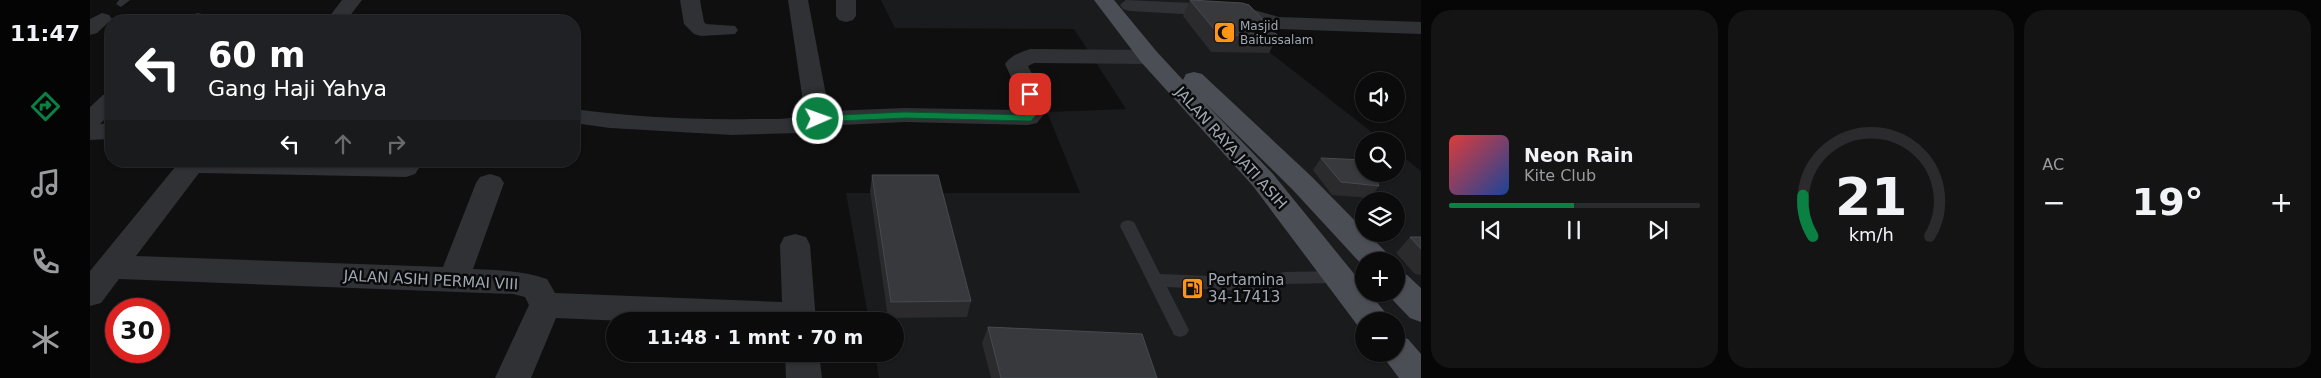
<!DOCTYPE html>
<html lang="id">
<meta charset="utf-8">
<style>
body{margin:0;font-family:"DejaVu Sans",sans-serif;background:#141415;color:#f1f3f6;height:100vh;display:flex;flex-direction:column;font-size:19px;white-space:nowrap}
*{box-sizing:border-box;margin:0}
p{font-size:16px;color:#9a9b9d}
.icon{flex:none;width:28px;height:28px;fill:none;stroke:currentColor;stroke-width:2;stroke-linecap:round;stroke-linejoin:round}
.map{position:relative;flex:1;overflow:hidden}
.drawer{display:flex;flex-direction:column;gap:10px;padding:10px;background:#060607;width:900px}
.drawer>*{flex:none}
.hud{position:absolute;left:15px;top:15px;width:475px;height:152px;border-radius:20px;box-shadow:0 1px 4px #0004,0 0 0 1px #2b2b2d;background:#202124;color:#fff;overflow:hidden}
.tools{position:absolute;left:1265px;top:72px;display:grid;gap:10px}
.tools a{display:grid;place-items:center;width:50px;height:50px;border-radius:50%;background:#0b0b0c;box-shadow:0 1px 4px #0004,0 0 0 1px #2b2b2d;font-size:25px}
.speed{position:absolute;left:15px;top:298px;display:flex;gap:10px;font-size:25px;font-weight:700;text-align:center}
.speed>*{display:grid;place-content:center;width:65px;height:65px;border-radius:50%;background:#0b0b0c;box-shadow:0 1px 4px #0004,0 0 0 1px #2b2b2d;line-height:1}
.speed .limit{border:8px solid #d22;background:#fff;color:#111}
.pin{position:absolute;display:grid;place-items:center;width:42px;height:42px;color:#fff;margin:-21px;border-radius:10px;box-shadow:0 2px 8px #0006}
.me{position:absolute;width:55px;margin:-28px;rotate:88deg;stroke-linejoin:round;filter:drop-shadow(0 0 4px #0008)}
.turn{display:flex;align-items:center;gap:18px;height:105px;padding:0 20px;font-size:22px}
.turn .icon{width:65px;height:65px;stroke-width:2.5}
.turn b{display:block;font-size:35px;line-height:42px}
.lanes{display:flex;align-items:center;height:48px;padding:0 20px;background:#0003;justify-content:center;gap:25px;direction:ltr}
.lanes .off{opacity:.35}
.big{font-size:38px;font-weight:800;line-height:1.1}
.drawer .widget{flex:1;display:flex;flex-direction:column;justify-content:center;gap:8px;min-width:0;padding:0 18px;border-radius:20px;background:#141415}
.drawer .dial{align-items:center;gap:0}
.dial svg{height:130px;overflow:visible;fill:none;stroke:#2b2b2d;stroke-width:7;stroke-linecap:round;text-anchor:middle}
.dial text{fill:#f1f3f6;stroke:none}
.song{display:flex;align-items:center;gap:15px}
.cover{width:60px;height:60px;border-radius:8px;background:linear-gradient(135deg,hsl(0 70% 55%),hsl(220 70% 35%))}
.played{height:5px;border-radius:2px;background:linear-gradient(90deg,#0b8043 50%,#2b2b2d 50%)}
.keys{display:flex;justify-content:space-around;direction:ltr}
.heat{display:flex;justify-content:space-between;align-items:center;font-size:28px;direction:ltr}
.drawer .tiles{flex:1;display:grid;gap:10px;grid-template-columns:repeat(3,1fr)}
.trip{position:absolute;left:516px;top:312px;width:298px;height:50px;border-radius:25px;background:#0b0b0c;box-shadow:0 1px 4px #0004,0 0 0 1px #2b2b2d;font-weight:800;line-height:50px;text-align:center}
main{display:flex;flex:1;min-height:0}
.tab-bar{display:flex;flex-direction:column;width:90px;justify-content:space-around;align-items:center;background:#040405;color:#9a9b9d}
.tab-bar .icon{width:35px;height:35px}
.tab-bar .active{color:#0b8043}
.tab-bar b{font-size:22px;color:#f1f3f6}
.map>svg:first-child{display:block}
.built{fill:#1a1b1d;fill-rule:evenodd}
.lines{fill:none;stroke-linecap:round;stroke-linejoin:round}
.lane{fill:#2f3135;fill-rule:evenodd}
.street{fill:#2f3135;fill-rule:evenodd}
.primary{fill:#4b4e55;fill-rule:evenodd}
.wall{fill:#2b2b2e}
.building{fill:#37393c;stroke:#474a4f}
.route{fill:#0b8043;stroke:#07532c}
.labels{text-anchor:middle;stroke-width:5;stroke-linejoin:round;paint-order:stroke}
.far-poi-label{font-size:12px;fill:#9ea7b2;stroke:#0a0a0b;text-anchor:start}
.street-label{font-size:15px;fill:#9ea7b2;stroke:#0a0a0b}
.poi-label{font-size:15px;fill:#9ea7b2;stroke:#0a0a0b;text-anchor:start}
</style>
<main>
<nav class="tab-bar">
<b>11:47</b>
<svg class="icon active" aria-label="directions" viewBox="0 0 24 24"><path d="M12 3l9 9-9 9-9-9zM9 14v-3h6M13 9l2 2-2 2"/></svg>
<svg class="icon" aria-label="music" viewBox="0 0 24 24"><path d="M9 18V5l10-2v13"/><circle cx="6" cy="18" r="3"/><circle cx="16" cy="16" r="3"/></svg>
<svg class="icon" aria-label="phone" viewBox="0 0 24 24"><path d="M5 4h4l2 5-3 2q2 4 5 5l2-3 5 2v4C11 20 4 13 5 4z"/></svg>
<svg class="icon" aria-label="climate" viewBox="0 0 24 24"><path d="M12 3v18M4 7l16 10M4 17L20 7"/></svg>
</nav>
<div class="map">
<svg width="1331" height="378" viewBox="0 0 1331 378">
<rect width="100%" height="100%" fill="#0f0f10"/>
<!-- built -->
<path class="built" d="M 791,0 L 1113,0 L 1293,141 L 1274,141 L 1274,174 L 1306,174 L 1306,151 L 1331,171 L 1331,378 L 789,378 L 785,354 L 805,354 L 805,321 L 779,321 L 756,193 L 990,193 L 957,112 L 1036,109 L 984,29 L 805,28 ZM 1274,201 L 1306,201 L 1306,234 L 1274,234 ZM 1274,261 L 1306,261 L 1306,294 L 1274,294 ZM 1274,321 L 1306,321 L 1306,354 L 1274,354 Z"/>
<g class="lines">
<!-- lane -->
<path class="lane" d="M 29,0 L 40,0 L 31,7 L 26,4 Z
M 1038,220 L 1044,222 L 1070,274 L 1171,278 L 1194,272 L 1248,271 L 1254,272 L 1257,277 L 1254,282 L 1248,283 L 1194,284 L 1171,292 L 1077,287 L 1099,330 L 1096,335 L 1090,337 L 1084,335 L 1030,226 L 1032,222 Z"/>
<!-- street -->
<path class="street" d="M 252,0 L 272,0 L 256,21 L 236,21 Z
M 590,0 L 610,0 L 614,22 L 616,24 L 645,26 L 648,30 L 645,34 L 611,36 L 604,34 L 594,24 Z
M 698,0 L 718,0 L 739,111 L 815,108 L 931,110 L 935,107 L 915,64 C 920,56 931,52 940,49 L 1059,50 L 1067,52 L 1070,57 L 1067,62 L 1059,64 L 944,63 L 938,66 L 959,108 L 947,123 L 938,125 L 815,122 L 730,126 L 709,133 L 642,135 L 520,128 L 484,123 L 484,109 C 542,117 603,120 661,119 C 679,119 698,120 715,115 Z
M 746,0 L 766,0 L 766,16 L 763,20 L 756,22 L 749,20 L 746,16 Z
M 1036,0 L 1146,5 L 1189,17 L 1331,22 L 1331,34 L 1189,29 L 1168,25 L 1144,17 L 1040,11 L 1033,9 L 1030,5 Z
M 12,13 L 19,15 L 22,19 L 7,33 L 0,35 L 0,19 Z
M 108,13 L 115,15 L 118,19 L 117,21 L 96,21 L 101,15 Z
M 21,93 L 21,113 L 10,124 L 21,123 L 21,139 L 0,140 L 0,107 L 13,95 Z
M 90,161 L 323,161 L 329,168 L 325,174 L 316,177 L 109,173 L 46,256 L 353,267 L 386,183 L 390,177 L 400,174 L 410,177 L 414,183 L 383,269 C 409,270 432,271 457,279 L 465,293 L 692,302 L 690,245 L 694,237 L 705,234 L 716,237 L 720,245 L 726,321 L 534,321 L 466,318 L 441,378 L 405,378 L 439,305 L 435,297 L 423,294 L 29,279 L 11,303 L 0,306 L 0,271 Z
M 695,354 L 729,354 L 732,378 L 696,378 Z"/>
<!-- primary -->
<path class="primary" d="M 1004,0 L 1024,0 L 1067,52 L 1093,80 L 1096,74 L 1104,72 L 1112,74 L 1222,177 L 1274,230 L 1274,234 L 1278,234 L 1297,253 L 1301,261 L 1274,261 L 1274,267 L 1202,189 L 1114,102 L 1183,174 L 1274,286 L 1274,294 L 1280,294 L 1295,312 L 1299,321 L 1274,321 L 1274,331 L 1271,330 L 1163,186 L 1051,62 Z
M 1306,271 L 1317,275 L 1331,288 L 1331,322 L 1320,318 L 1297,294 L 1306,294 Z
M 1306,335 L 1318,339 L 1331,354 L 1331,378 L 1309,378 L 1291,354 L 1306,354 Z"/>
</g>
<!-- wall -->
<path class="wall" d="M 1100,0 L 1188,36 L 1179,53 L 1121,52 L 1093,16 Z
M 1231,158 L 1289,186 L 1280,198 L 1242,195 L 1223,170 Z
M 782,175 L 881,301 L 877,317 L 798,318 L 780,191 Z
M 1320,237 L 1331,237 L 1331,275 L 1325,274 L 1306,253 Z
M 898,327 L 1067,378 L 901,378 L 892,343 Z"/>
<!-- building -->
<path class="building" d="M 1100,0 L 1152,3 L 1159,5 L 1188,36 L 1129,35 Z
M 1231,158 L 1274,160 L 1274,174 L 1284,174 L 1289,186 L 1251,182 Z
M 782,175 L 848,175 L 881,301 L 801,302 Z
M 1320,237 L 1331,237 L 1331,249 Z
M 898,327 L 1052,334 L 1067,378 L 911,378 Z"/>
<!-- route -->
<path class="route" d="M 937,91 L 944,91 L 952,108 L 941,121 L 938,121 L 815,118 L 728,122 L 723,119 L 728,116 L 815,112 L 935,115 L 942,108 L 936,94 Z"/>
<!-- icons -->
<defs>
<symbol id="mosque-square" viewBox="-11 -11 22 22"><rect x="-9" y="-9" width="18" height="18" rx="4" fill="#ff9518" stroke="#0a0a0b"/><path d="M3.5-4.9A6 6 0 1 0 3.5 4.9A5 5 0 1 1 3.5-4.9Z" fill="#111"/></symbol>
<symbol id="fuel-square" viewBox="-11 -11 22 22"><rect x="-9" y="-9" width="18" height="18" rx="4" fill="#ff9518" stroke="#0a0a0b"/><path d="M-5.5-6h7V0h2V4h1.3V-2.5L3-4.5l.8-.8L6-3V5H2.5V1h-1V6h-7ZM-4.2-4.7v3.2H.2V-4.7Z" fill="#111"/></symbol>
</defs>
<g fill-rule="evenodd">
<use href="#mosque-square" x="1122" y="20" width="25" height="25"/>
<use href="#fuel-square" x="1090" y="276" width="25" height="25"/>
</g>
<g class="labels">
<!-- far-poi labels -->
<g class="far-poi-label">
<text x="1150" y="30">Masjid<tspan x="1150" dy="14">Baitussalam</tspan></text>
</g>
<!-- street labels -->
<g class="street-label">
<text transform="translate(1141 148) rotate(48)" y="5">JALAN RAYA JATI ASIH</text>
<text transform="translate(341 280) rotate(3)" y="5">JALAN ASIH PERMAI VIII</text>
</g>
<!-- poi labels -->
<g class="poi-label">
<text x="1118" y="285">Pertamina<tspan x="1118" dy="17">34-17413</tspan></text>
</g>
</g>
</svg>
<div class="tools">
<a><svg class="icon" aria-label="sound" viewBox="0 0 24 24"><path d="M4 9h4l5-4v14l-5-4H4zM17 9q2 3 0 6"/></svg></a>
<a><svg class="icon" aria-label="search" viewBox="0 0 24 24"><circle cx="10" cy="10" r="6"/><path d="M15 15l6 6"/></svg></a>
<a><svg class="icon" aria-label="layers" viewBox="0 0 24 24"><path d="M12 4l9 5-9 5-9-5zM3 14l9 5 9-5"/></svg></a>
<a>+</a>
<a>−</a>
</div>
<div class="speed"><div class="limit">30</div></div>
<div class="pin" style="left:940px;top:94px;background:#d93025"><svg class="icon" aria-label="arrive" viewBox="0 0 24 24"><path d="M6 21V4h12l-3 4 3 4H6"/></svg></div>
<svg class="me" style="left:728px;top:119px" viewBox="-20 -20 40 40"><circle r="17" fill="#0b8043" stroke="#fff" stroke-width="3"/><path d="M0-11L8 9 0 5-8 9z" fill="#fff"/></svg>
<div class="trip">11:48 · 1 mnt · 70 m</div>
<div class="hud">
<div class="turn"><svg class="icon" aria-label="left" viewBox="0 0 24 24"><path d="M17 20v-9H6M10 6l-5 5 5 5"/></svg><div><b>60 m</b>Gang Haji Yahya</div></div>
<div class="lanes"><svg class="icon" aria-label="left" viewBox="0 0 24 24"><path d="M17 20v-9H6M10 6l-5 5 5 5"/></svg><svg class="icon off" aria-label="ahead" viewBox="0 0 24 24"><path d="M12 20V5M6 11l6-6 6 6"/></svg><svg class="icon off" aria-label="right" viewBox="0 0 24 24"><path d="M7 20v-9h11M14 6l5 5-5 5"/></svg></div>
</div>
</div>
<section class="drawer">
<div class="tiles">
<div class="widget">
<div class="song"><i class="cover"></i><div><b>Neon Rain</b><p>Kite Club</p></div></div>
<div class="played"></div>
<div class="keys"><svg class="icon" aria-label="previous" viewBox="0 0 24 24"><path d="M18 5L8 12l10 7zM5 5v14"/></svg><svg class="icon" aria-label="pause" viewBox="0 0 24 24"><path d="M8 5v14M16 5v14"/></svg><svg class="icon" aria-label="next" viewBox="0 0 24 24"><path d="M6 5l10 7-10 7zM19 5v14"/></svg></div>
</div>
<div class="widget dial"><svg viewBox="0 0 100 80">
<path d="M14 69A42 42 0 1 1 86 69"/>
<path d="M14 69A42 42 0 0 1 8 44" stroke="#0b8043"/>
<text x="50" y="56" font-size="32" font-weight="700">21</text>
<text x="50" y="72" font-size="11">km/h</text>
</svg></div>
<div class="widget"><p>AC</p>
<div class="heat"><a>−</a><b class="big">19°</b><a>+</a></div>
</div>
</div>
</section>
</main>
